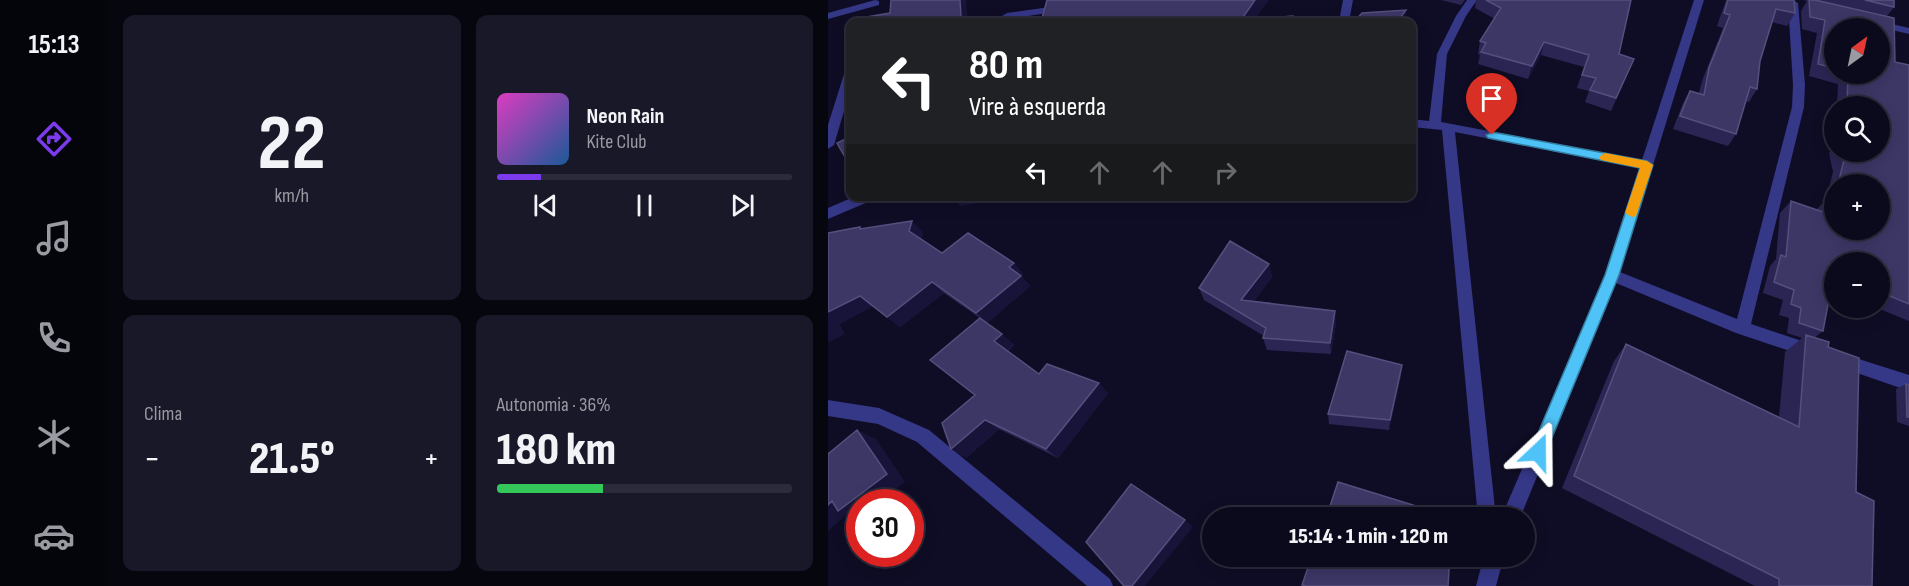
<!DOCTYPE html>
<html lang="pt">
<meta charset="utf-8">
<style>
body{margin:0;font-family:"Sofia Sans Condensed",sans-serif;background:#191829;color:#f1f3f6;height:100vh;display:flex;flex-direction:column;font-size:22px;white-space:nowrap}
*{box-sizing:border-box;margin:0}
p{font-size:20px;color:#9a9aa3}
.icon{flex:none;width:33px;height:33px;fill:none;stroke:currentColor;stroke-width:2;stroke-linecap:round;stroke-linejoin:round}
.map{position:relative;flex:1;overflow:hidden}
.details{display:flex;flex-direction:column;gap:15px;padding:15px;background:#06060f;width:720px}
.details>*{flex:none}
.guide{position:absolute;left:18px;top:18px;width:570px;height:183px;border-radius:12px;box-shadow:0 3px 15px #0003,0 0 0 2px #2b2b3b;background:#202124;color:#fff;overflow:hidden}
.needle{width:39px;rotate:33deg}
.controls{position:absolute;left:996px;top:18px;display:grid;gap:12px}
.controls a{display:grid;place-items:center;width:66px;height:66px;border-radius:50%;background:#0b0a1c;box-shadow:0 3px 15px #0003,0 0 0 2px #2b2b3b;font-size:30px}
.speed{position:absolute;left:18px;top:489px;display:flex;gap:12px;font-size:30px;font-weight:700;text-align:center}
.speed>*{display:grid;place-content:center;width:78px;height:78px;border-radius:50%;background:#0b0a1c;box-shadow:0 3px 15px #0003,0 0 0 2px #2b2b3b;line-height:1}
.speed .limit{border:9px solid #d22;background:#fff;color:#111}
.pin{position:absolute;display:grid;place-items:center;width:51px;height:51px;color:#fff;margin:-62px -26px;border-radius:50% 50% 50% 0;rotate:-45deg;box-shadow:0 0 6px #0007}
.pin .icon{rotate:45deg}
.me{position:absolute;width:66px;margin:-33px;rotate:23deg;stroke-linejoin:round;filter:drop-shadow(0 0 4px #0008)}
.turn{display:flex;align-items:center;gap:21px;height:126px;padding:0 24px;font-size:27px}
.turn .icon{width:78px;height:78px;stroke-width:2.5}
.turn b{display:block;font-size:42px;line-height:51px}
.lanes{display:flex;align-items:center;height:57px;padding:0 24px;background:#0003;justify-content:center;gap:30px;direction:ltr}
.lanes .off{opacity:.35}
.big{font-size:45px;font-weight:800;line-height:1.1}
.details .widget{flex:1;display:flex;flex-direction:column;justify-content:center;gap:9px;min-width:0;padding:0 21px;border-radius:12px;background:#191829}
.details .dial{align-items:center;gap:0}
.dial b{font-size:78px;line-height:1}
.song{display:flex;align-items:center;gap:18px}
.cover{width:72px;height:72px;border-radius:9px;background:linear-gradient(135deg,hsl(310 70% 55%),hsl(210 70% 35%))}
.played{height:6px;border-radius:3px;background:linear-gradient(90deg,#7c3aed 15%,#2b2b3b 15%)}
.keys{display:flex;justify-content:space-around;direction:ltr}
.heat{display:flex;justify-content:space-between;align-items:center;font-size:33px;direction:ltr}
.charge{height:9px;border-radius:4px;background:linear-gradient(90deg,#34c759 36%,#2b2b3b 0)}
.details .tiles{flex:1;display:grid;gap:15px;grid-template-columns:repeat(2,1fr)}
.trip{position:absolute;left:374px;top:507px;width:333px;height:60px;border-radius:30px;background:#0b0a1c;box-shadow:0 3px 15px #0003,0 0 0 2px #2b2b3b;font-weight:800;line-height:60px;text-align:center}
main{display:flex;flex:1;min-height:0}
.tabs{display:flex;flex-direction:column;width:108px;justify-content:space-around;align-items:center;background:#04040b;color:#9a9aa3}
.tabs .icon{width:42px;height:42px}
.tabs .on{color:#7c3aed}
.tabs b{font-size:27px;color:#f1f3f6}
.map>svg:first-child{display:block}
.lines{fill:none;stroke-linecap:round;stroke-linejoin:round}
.minor{fill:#353787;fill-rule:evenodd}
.wall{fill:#2b2554;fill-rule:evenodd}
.shaded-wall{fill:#181439}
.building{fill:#3d3766;stroke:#54507e;stroke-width:1.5}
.route{fill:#4fc3f7;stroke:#337fa1;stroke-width:1.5}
.slow{fill:#f59e0b}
</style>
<main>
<nav class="tabs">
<b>15:13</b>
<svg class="icon on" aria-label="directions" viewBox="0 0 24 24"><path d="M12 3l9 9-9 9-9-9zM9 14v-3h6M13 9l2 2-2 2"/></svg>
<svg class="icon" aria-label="music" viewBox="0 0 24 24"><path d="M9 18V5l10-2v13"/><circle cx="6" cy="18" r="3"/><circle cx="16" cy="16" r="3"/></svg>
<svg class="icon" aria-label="phone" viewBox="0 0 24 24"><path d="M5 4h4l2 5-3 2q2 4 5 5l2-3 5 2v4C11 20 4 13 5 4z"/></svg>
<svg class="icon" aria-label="climate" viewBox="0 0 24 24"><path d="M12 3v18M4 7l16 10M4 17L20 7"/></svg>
<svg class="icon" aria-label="car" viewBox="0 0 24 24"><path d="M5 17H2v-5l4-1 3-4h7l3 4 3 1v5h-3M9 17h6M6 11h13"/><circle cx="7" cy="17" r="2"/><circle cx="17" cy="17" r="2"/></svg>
</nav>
<section class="details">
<div class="tiles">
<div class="widget dial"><b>22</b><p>km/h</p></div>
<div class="widget">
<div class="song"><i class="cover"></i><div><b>Neon Rain</b><p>Kite Club</p></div></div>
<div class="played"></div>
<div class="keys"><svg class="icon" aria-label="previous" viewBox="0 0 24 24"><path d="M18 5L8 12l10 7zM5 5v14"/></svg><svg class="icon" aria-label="pause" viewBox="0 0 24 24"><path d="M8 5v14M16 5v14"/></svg><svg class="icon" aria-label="next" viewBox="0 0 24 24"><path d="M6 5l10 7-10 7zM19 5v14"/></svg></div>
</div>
<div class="widget"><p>Clima</p>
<div class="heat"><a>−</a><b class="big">21.5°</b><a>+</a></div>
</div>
<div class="widget"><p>Autonomia · 36%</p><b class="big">180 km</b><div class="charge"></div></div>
</div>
</section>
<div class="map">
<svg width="1081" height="586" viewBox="0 0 1081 586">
<rect width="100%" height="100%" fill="#0f0d25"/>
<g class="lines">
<!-- minor -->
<path class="minor" d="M 47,0 L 51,1 L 51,5 L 0,19 L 0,13 Z
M 515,0 L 525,0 L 521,22 L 511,22 Z
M 639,0 L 649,0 L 638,16 L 619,54 L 613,122 L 814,160 L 866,0 L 876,0 L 792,272 L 909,319 L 964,107 L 965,85 L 960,3 L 965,0 L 970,3 L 977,85 L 976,107 L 923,324 L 989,346 L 991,351 L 989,356 L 983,358 L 908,333 L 788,283 L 692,518 L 673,518 L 777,275 L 811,168 L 627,132 L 668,518 L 650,518 L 614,130 L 584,127 L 584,119 L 601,121 L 609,54 L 628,16 Z
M 236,5 L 241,8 L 240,10 L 179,19 L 174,16 L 179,13 Z
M 1047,20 L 1081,28 L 1081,34 L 1043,25 L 1043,21 Z
M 22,71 L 22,91 L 6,145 L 0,149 L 0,125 L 16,74 Z
M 28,196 L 48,196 L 47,199 L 0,219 L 0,208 Z
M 1012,353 L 1081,375 L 1081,391 L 1006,365 L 1004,360 L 1006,355 Z
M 0,400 L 51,408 L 101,430 L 282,579 L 285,586 L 259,586 L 89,442 L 50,424 L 0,416 Z
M 656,556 L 676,556 L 668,586 L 648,586 Z"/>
</g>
<!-- wall -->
<path class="wall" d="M 613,0 L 637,0 L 633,5 Z
M 648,0 L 803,0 L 791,54 L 806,59 L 783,111 L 757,102 L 761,91 L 749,88 L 756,67 L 713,55 L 700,79 L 650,64 L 652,55 L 650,54 L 652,41 L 667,19 L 647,8 Z
M 898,0 L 966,0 L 967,13 L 959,26 L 944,22 L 932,61 L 929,89 L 921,102 L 918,101 L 908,134 L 900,146 L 845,129 L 855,103 L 862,91 L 871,93 L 874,81 L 895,28 L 889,26 Z
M 975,0 L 1066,0 L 1066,7 L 1059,16 L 1067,62 L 1081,65 L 1081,321 L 1049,308 L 1052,308 L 1052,262 L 1006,262 L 1006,290 L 1002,293 L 995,331 L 986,338 L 1000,347 L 1028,492 L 1044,586 L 927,586 L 734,488 L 786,361 L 798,344 L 951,417 L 957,352 L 974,338 L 959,333 L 961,318 L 951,315 L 955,300 L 935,293 L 942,266 L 948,259 L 952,213 L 963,201 L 988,210 L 998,200 L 1005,172 L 1001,153 L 1006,146 L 1006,152 L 1052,152 L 1052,106 L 1009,106 L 1010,84 L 981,76 L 989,33 L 974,29 L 973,11 L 979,1 ZM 1006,28 L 1052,74 L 1006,74 ZM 1006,184 L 1052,184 L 1006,230 Z
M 32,227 L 35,229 L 95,232 L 93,239 L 114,253 L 186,263 L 195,274 L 193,276 L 202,286 L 159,323 L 186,345 L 180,351 L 211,374 L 280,393 L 230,458 L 171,429 L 138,458 L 147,395 L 152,318 L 116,293 L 72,327 L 45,306 L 11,324 L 16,334 L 0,342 Z
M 441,264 L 444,277 L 425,302 L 508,323 L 503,354 L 439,350 L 435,338 L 436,336 L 376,300 L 371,288 Z
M 573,376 L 561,430 L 501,424 L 500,414 Z
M 1078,384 L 1081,385 L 1081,426 L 1069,422 L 1068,389 Z"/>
<!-- shaded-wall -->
<path class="shaded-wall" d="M 132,0 L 138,0 L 140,22 L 131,22 Z
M 427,0 L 441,0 L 425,22 L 413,20 Z
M 578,10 L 577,22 L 569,22 Z
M 716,42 L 713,55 L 700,79 L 704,66 Z
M 124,196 L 159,196 L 158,202 L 132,206 Z
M 84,221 L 95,232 L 93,242 L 81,231 Z
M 186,263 L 195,274 L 193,276 L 202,286 L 159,323 L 148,313 L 181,267 Z
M 441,264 L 444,277 L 417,312 L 413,300 Z
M 104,282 L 116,293 L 72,327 L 59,317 Z
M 32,296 L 46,306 L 11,324 L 16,334 L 0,342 L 0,312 Z
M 507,311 L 508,323 L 503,354 L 502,343 Z
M 174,334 L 186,345 L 178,352 L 166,341 Z
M 574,365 L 573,376 L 561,430 L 562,420 Z
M 271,383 L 280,393 L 230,458 L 218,449 Z
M 157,420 L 171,429 L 138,458 L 123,449 Z
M 29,430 L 48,439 L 77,482 L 51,502 L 32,502 L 32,517 L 31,518 L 19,514 L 0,531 L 0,505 L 4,501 Z
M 357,520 L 365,527 L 317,586 L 304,586 Z"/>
<!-- building -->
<path class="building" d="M 63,0 L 132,0 L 133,16 L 131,22 L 31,22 L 33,18 L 62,13 Z
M 219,0 L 427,0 L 413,20 L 465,16 L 465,22 L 213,22 Z
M 658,0 L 803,0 L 791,54 L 806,59 L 788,98 L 762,90 L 768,78 L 754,75 L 761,55 L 716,42 L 704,66 L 653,52 L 658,43 L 652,41 L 673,8 Z
M 900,0 L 966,0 L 967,13 L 948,9 L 932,61 L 929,89 L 922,87 L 908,134 L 852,116 L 862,91 L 876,95 L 881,68 L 902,15 L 896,13 Z
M 981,0 L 987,0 L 1066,18 L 1067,62 L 1081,65 L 1081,304 L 1052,292 L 1052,262 L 1006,262 L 1006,278 L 1005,278 L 995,331 L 971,323 L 973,308 L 963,304 L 966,290 L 946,282 L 953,255 L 958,257 L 963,201 L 995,212 L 998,200 L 1006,203 L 1006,202 L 1006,230 L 1052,230 L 1052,184 L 1010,184 L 1016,160 L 1014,152 L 1052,152 L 1052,106 L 1019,106 L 1020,74 L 1052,74 L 1052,28 L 1006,28 L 1006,68 L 990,64 L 997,20 L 982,17 Z
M 1037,0 L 1066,0 L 1066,7 Z
M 578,10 L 569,22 L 526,22 L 534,13 Z
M 22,137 L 22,163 L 21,164 L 9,143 Z
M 84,221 L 81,231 L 114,253 L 140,233 L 186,263 L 181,267 L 193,276 L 148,313 L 104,282 L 59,317 L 32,296 L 0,312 L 0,233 L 32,227 L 32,229 Z
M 402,241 L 441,264 L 413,300 L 507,311 L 502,343 L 435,338 L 438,328 L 371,288 Z
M 152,318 L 174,334 L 166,341 L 211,374 L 219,364 L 271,383 L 218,449 L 157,420 L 123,449 L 114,423 L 147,395 L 102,360 Z
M 978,335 L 1001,342 L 1000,347 L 1031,358 L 1028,492 L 1046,501 L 1044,586 L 951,586 L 951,579 L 746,476 L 798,344 L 971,427 Z
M 519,351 L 574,365 L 562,420 L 500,414 Z
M 1078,384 L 1081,385 L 1081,417 L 1079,417 Z
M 29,430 L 59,474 L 10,511 L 4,501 L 0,505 L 0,454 Z
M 510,482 L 624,517 L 624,518 L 498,518 Z
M 303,484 L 357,520 L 304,586 L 296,586 L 258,542 Z
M 484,556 L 622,556 L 620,586 L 478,586 L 474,585 Z"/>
<!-- route -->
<path class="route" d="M 664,132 L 819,161 L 825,165 L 791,275 L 716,457 L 710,459 L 704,457 L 702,452 L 777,275 L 812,168 L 660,138 L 658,135 Z"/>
<!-- slow -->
<path class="slow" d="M 777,153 L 819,161 L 825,165 L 808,216 L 804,217 L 797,213 L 812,168 L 773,160 L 771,157 Z"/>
</svg>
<div class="controls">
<a><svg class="needle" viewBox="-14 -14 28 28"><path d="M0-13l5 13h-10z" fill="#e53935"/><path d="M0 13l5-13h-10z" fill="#9a9aa3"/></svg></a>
<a><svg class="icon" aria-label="search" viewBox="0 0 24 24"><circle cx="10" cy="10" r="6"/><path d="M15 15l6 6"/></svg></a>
<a>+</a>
<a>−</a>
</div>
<div class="speed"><div class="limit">30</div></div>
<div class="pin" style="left:664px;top:135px;background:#d93025"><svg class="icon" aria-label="arrive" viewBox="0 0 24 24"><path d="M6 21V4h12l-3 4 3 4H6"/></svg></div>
<svg class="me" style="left:710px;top:452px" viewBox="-20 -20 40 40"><path d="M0-17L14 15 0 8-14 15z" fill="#4fc3f7" stroke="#fff" stroke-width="4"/></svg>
<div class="trip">15:14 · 1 min · 120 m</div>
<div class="guide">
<div class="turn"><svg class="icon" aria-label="left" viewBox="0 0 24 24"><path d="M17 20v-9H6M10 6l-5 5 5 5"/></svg><div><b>80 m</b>Vire à esquerda</div></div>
<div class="lanes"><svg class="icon" aria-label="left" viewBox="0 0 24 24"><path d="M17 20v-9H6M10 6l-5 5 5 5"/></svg><svg class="icon off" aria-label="ahead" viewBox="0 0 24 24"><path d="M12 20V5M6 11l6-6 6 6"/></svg><svg class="icon off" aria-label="ahead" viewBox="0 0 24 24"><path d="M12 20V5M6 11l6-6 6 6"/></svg><svg class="icon off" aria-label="right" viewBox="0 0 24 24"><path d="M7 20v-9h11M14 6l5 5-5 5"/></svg></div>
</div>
</div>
</main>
